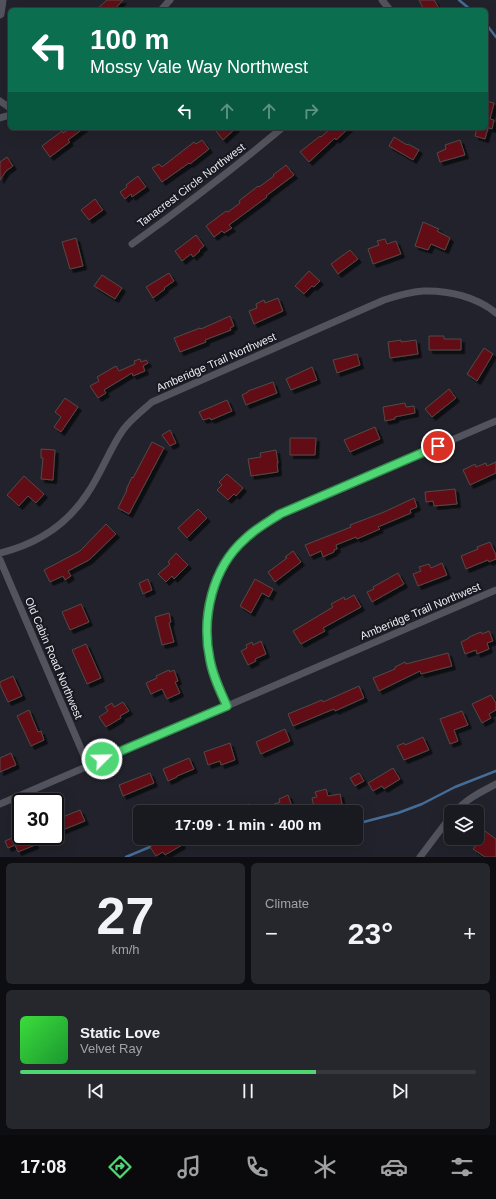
<!DOCTYPE html>
<meta charset="utf-8">
<style>
body{margin:0;font-family:Helvetica,sans-serif;background:#26272d;color:#f1f3f6;height:100vh;display:flex;flex-direction:column;font-size:15px;white-space:nowrap}
*{box-sizing:border-box;margin:0}
p{font-size:13px;color:#9fa1a5}
.icon{flex:none;width:22px;height:22px;fill:none;stroke:currentColor;stroke-width:2;stroke-linecap:round;stroke-linejoin:round}
.map{position:relative;height:857px;overflow:hidden}
.drawer{display:flex;flex-direction:column;gap:6px;padding:6px;background:#0e0e12;flex:1}
.drawer>*{flex:none}
.banner{position:absolute;left:8px;top:8px;width:480px;height:122px;border-radius:6px;box-shadow:0 4px 16px #0002,0 0 0 1px #37383e;background:#0b6e4f;color:#fff;overflow:hidden}
.fabs{position:absolute;left:444px;top:805px;display:grid;gap:8px}
.fabs a{display:grid;place-items:center;width:40px;height:40px;border-radius:6px;background:#191a20;box-shadow:0 4px 16px #0002,0 0 0 1px #37383e;font-size:20px}
.speed{position:absolute;left:12px;top:793px;display:flex;gap:8px;font-size:20px;font-weight:700;text-align:center}
.speed>*{display:grid;place-content:center;width:52px;height:52px;border-radius:50%;background:#191a20;box-shadow:0 4px 16px #0002,0 0 0 1px #37383e;line-height:1}
.speed .limit{border:2px solid #111;border-radius:6px;background:#fff;color:#111}
.pin{position:absolute;display:grid;place-items:center;width:34px;height:34px;color:#fff;margin:-17px;border:2px solid #fff;border-radius:50%;box-shadow:0 1px 4px #0007}
.me{position:absolute;width:44px;margin:-22px;rotate:67deg;stroke-linejoin:round;filter:drop-shadow(0 0 3px #0008)}
.turn{display:flex;align-items:center;gap:14px;height:84px;padding:0 16px;font-size:18px}
.turn .icon{width:52px;height:52px;stroke-width:2.5}
.turn b{display:block;font-size:28px;line-height:34px}
.lanes{display:flex;align-items:center;height:38px;padding:0 16px;background:#0003;justify-content:center;gap:20px;direction:ltr}
.lanes .off{opacity:.35}
.big{font-size:30px;font-weight:600;line-height:1.1}
.drawer .tile{flex:1;display:flex;flex-direction:column;justify-content:center;gap:6px;min-width:0;padding:0 14px;border-radius:6px;background:#26272d}
.drawer .dial{align-items:center;gap:0}
.dial b{font-size:52px;line-height:1}
.song{display:flex;align-items:center;gap:12px}
.cover{width:48px;height:48px;border-radius:6px;background:linear-gradient(135deg,hsl(120 70% 55%),hsl(130 70% 35%))}
.played{height:4px;border-radius:2px;background:linear-gradient(90deg,#4fd675 65%,#37383e 65%)}
.keys{display:flex;justify-content:space-around;direction:ltr}
.heat{display:flex;justify-content:space-between;align-items:center;font-size:22px;direction:ltr}
.drawer .tiles{flex:1;display:grid;gap:6px;grid-template-columns:1fr 1fr}
.tile:last-child{grid-column:span 2}
.trip{position:absolute;left:133px;top:805px;width:230px;height:40px;border-radius:6px;background:#191a20;box-shadow:0 4px 16px #0002,0 0 0 1px #37383e;font-weight:600;line-height:40px;text-align:center}
.menu{display:flex;height:64px;justify-content:space-around;align-items:center;background:#0a0a0d;color:#9fa1a5}
.menu .icon{width:28px;height:28px}
.menu .current{color:#4fd675}
.menu b{font-size:18px;color:#f1f3f6}
.map>svg:first-child{display:block}
.lines{fill:none;stroke-linecap:round;stroke-linejoin:round}
.stream{stroke:#466d97;stroke-width:2.5}
.building{fill:#621014;stroke:#554847;filter:url(#shadow)}
.minor{stroke:#53535e;stroke-width:7}
.tertiary{stroke:#53535e;stroke-width:9}
.route-casing{stroke:#338b4c;stroke-width:10}
.route{stroke:#4fd675;stroke-width:7}
.labels{text-anchor:middle;stroke-width:4;stroke-linejoin:round;paint-order:stroke}
.street-label{font-size:11px;fill:#eaebf1;stroke:#181821}
</style>
<div class="map">
<svg width="496" height="857" viewBox="0 0 496 857">
<defs>
<filter id="shadow"><feDropShadow dx="3.5" dy="3.5" stdDeviation="0" flood-color="#0009"/></filter>
</defs>
<rect width="100%" height="100%" fill="#21222b"/>
<g class="lines">
<!-- stream -->
<path class="stream" d="M 459,0 L 471,10
M 486,24 L 496,37
M 356,824 L 398,813 L 422,804 L 455,787 L 496,771
M 126,857 L 157,844"/>
</g>
<!-- building -->
<path class="building" d="M 107,0 L 123,0 L 114,10 L 96,10 Z
M 419,0 L 434,0 L 440,10 L 424,10 Z
M 486,101 L 494,103 L 490,119 L 494,120 L 492,129 L 486,127 Z
M 71,128 L 84,128 L 68,140 L 70,142 L 50,157 L 42,146 L 62,131 L 63,133 Z
M 220,128 L 236,128 L 223,140 L 216,131 Z
M 331,128 L 349,128 L 336,140 L 335,138 L 309,162 L 300,152 L 320,136 L 321,137 Z
M 477,128 L 488,128 L 485,139 L 475,136 Z
M 394,137 L 407,145 L 408,144 L 419,150 L 413,160 L 389,146 Z
M 202,140 L 209,149 L 190,164 L 189,163 L 162,182 L 152,168 L 159,164 L 162,167 L 194,142 L 196,144 Z
M 460,140 L 465,155 L 440,162 L 437,153 L 446,149 L 445,145 Z
M 7,157 L 13,166 L 6,171 L 0,180 L 0,162 Z
M 286,165 L 294,175 L 266,196 L 267,197 L 229,225 L 232,228 L 224,233 L 222,231 L 214,237 L 206,226 L 226,211 L 228,212 L 240,203 L 239,201 L 258,186 L 259,187 L 274,176 L 273,175 Z
M 138,176 L 146,187 L 132,197 L 131,194 L 125,199 L 120,192 L 127,187 L 126,185 Z
M 95,199 L 103,210 L 89,220 L 81,210 Z
M 423,222 L 439,229 L 437,231 L 450,238 L 445,250 L 431,244 L 428,250 L 415,246 Z
M 196,235 L 204,246 L 199,250 L 200,251 L 193,257 L 191,254 L 182,261 L 175,251 Z
M 76,238 L 83,266 L 70,269 L 62,242 Z
M 385,239 L 387,244 L 396,241 L 401,254 L 373,264 L 368,249 L 379,245 L 377,241 Z
M 350,250 L 358,259 L 338,274 L 331,264 Z
M 309,271 L 320,281 L 314,287 L 312,286 L 304,294 L 295,286 Z
M 169,273 L 174,281 L 164,288 L 165,289 L 153,298 L 146,287 Z
M 102,275 L 122,288 L 115,299 L 94,286 Z
M 278,298 L 283,311 L 254,324 L 249,311 L 257,308 L 256,304 L 264,300 L 265,303 Z
M 230,316 L 234,326 L 230,328 L 231,330 L 205,340 L 206,342 L 180,352 L 174,338 L 200,328 L 201,329 Z
M 429,336 L 444,336 L 444,339 L 461,339 L 461,350 L 429,350 Z
M 401,340 L 401,342 L 416,340 L 418,354 L 390,358 L 388,342 Z
M 484,348 L 493,354 L 477,381 L 467,374 Z
M 357,354 L 360,365 L 337,373 L 333,360 Z
M 140,359 L 141,362 L 146,360 L 148,363 L 143,366 L 145,371 L 133,376 L 132,373 L 104,390 L 106,393 L 98,398 L 90,386 L 99,381 L 97,377 L 116,366 L 119,371 L 135,364 L 134,361 Z
M 312,367 L 317,380 L 291,390 L 286,379 Z
M 273,382 L 277,393 L 246,405 L 242,395 L 248,392 L 248,391 Z
M 449,389 L 456,398 L 432,417 L 425,409 Z
M 65,398 L 78,407 L 61,432 L 54,427 L 61,417 L 55,412 Z
M 227,400 L 232,411 L 211,420 L 210,418 L 203,420 L 199,412 Z
M 405,403 L 406,407 L 414,406 L 415,413 L 395,417 L 395,419 L 385,421 L 383,407 Z
M 375,427 L 380,439 L 350,452 L 344,440 Z
M 170,430 L 176,443 L 170,446 L 162,435 Z
M 290,438 L 316,438 L 315,455 L 290,455 Z
M 152,442 L 164,448 L 129,514 L 118,508 L 127,490 L 126,490 L 132,477 L 133,478 Z
M 41,449 L 55,450 L 53,480 L 41,479 L 43,458 L 41,458 Z
M 276,450 L 278,463 L 277,463 L 278,472 L 251,476 L 248,459 L 261,457 L 260,453 Z
M 496,462 L 496,473 L 470,485 L 463,470 L 475,464 L 476,467 L 486,463 L 487,466 Z
M 227,474 L 243,488 L 236,496 L 234,494 L 228,500 L 217,490 L 222,485 L 219,482 Z
M 24,476 L 44,494 L 36,503 L 28,496 L 19,506 L 7,495 Z
M 455,489 L 457,504 L 434,506 L 433,501 L 426,502 L 425,492 Z
M 414,498 L 417,507 L 410,510 L 411,513 L 378,527 L 380,529 L 357,539 L 356,537 L 336,545 L 337,549 L 334,550 L 334,552 L 323,557 L 321,551 L 310,556 L 305,545 L 351,527 L 350,525 L 384,512 Z
M 198,509 L 207,518 L 187,538 L 178,528 Z
M 106,524 L 116,534 L 89,560 L 68,571 L 71,576 L 65,580 L 63,576 L 50,582 L 44,570 L 80,551 Z
M 490,542 L 496,555 L 496,559 L 489,562 L 488,560 L 466,569 L 461,556 L 478,549 L 477,547 Z
M 293,551 L 301,562 L 275,582 L 268,572 L 287,558 L 285,557 Z
M 176,553 L 188,565 L 174,579 L 172,576 L 166,582 L 158,574 L 170,564 L 168,562 Z
M 442,563 L 447,575 L 418,586 L 413,574 L 421,571 L 419,567 L 429,564 L 431,568 Z
M 398,573 L 404,584 L 372,602 L 367,592 L 374,589 L 373,587 Z
M 148,579 L 152,590 L 143,594 L 139,583 Z
M 255,579 L 273,589 L 269,597 L 262,593 L 251,613 L 240,606 Z
M 354,595 L 361,607 L 323,628 L 325,631 L 301,644 L 293,631 L 333,607 L 331,604 L 344,597 L 345,600 Z
M 81,604 L 89,622 L 70,630 L 62,612 Z
M 169,613 L 171,622 L 169,623 L 174,642 L 162,645 L 155,617 Z
M 489,631 L 493,641 L 487,643 L 489,649 L 477,654 L 476,650 L 465,654 L 461,642 L 469,638 L 469,637 L 481,632 L 482,634 Z
M 261,641 L 266,654 L 255,659 L 256,661 L 248,665 L 241,651 L 247,648 L 246,645 L 252,642 L 253,645 Z
M 86,644 L 101,678 L 87,684 L 72,650 Z
M 448,653 L 452,666 L 421,674 L 420,671 L 379,691 L 373,678 L 395,669 L 395,667 L 405,662 L 406,664 Z
M 169,670 L 170,672 L 174,670 L 178,681 L 175,682 L 180,693 L 167,699 L 162,689 L 151,694 L 146,683 L 157,678 L 156,676 Z
M 13,676 L 22,696 L 8,702 L 0,685 L 0,682 Z
M 359,686 L 364,698 L 335,711 L 334,709 L 293,726 L 288,714 L 322,700 L 323,702 Z
M 491,695 L 496,703 L 496,710 L 489,714 L 491,718 L 482,723 L 472,704 Z
M 123,702 L 129,711 L 120,716 L 121,718 L 106,727 L 99,717 L 108,711 L 105,707 L 112,703 L 114,707 Z
M 29,710 L 38,732 L 41,731 L 44,740 L 31,746 L 17,716 Z
M 462,711 L 468,725 L 454,730 L 458,741 L 450,744 L 440,719 Z
M 285,729 L 290,741 L 261,754 L 256,742 Z
M 423,737 L 429,750 L 404,760 L 397,746 L 404,743 L 405,745 Z
M 230,743 L 235,760 L 221,765 L 220,761 L 208,765 L 204,752 Z
M 11,753 L 16,765 L 0,772 L 0,758 Z
M 189,758 L 194,769 L 177,776 L 177,777 L 168,781 L 163,769 Z
M 393,768 L 400,779 L 384,789 L 382,786 L 373,791 L 368,783 Z
M 150,773 L 154,783 L 123,796 L 119,785 Z
M 359,773 L 364,781 L 355,786 L 350,778 Z
M 326,789 L 328,796 L 340,794 L 342,804 L 331,806 L 332,812 L 315,812 L 312,798 L 317,797 L 315,792 Z
M 288,795 L 294,812 L 274,812 L 272,805 L 280,802 L 279,799 Z
M 249,804 L 251,812 L 230,812 L 229,810 Z
M 80,810 L 85,821 L 55,833 L 55,820 Z
M 482,829 L 496,839 L 496,857 L 485,857 L 473,849 L 479,842 L 475,839 L 477,838 L 477,836 Z
M 21,834 L 21,836 L 32,836 L 35,845 L 18,852 L 15,845 L 8,848 L 5,841 Z
M 167,838 L 179,838 L 182,845 L 165,855 L 163,852 L 156,856 L 150,847 Z"/>
<g class="lines">
<!-- minor -->
<path class="minor" d="M 382,0 L 390,10
M 161,10 L 170,0
M 0,101 L 10,108
M 0,118 L 10,115
M 132,244 C 183,207 233,169 282,128
M 0,553 C 37,544 66,526 87,494 C 101,474 109,450 123,430 C 131,419 142,411 152,402 L 384,300 C 396,296 410,292 423,291 C 448,290 477,297 496,313
M 0,560 L 88,765
M 227,706 C 220,691 213,676 210,660 C 201,618 212,568 245,539 C 255,529 268,522 280,514 L 496,421
M 0,804 L 496,590
M 455,812 C 466,799 481,792 496,784
M 420,857 L 451,816"/>
<!-- tertiary -->
<path class="tertiary" d="M 0,14 L 2,0"/>
</g>
<g class="lines">
<defs>
<path id="route" d="M 102,759 L 227,706 C 220,691 213,676 210,660 C 201,618 212,568 245,539 C 255,529 268,522 280,514 L 438,446"/>
</defs>
<!-- route casing -->
<use href="#route" class="route-casing"/>
<!-- route -->
<use href="#route" class="route"/>
</g>
<g class="labels">
<!-- street labels -->
<g class="street-label">
<text transform="translate(191 185) rotate(-37)" y="4">Tanacrest Circle Northwest</text>
<text transform="translate(216 362) rotate(-24)" y="4">Amberidge Trail Northwest</text>
<text transform="translate(420 611) rotate(-23)" y="4">Amberidge Trail Northwest</text>
<text transform="translate(54 658) rotate(67)" y="4">Old Cabin Road Northwest</text>
</g>
</g>
</svg>
<div class="fabs">
<a><svg class="icon" aria-label="layers" viewBox="0 0 24 24"><path d="M12 4l9 5-9 5-9-5zM3 14l9 5 9-5"/></svg></a>
</div>
<div class="speed"><div class="limit">30</div></div>
<div class="pin" style="left:438px;top:446px;background:#d93025"><svg class="icon" aria-label="arrive" viewBox="0 0 24 24"><path d="M6 21V4h12l-3 4 3 4H6"/></svg></div>
<svg class="me" style="left:102px;top:759px" viewBox="-20 -20 40 40"><circle r="17" fill="#4fd675" stroke="#fff" stroke-width="3"/><path d="M0-11L8 9 0 5-8 9z" fill="#fff"/></svg>
<div class="trip">17:09 · 1 min · 400 m</div>
<div class="banner">
<div class="turn"><svg class="icon" aria-label="left" viewBox="0 0 24 24"><path d="M17 20v-9H6M10 6l-5 5 5 5"/></svg><div><b>100 m</b>Mossy Vale Way Northwest</div></div>
<div class="lanes"><svg class="icon" aria-label="left" viewBox="0 0 24 24"><path d="M17 20v-9H6M10 6l-5 5 5 5"/></svg><svg class="icon off" aria-label="ahead" viewBox="0 0 24 24"><path d="M12 20V5M6 11l6-6 6 6"/></svg><svg class="icon off" aria-label="ahead" viewBox="0 0 24 24"><path d="M12 20V5M6 11l6-6 6 6"/></svg><svg class="icon off" aria-label="right" viewBox="0 0 24 24"><path d="M7 20v-9h11M14 6l5 5-5 5"/></svg></div>
</div>
</div>
<section class="drawer">
<div class="tiles">
<div class="tile dial"><b>27</b><p>km/h</p></div>
<div class="tile"><p>Climate</p>
<div class="heat"><a>−</a><b class="big">23°</b><a>+</a></div>
</div>
<div class="tile">
<div class="song"><i class="cover"></i><div><b>Static Love</b><p>Velvet Ray</p></div></div>
<div class="played"></div>
<div class="keys"><svg class="icon" aria-label="previous" viewBox="0 0 24 24"><path d="M18 5L8 12l10 7zM5 5v14"/></svg><svg class="icon" aria-label="pause" viewBox="0 0 24 24"><path d="M8 5v14M16 5v14"/></svg><svg class="icon" aria-label="next" viewBox="0 0 24 24"><path d="M6 5l10 7-10 7zM19 5v14"/></svg></div>
</div>
</div>
</section>
<nav class="menu">
<b>17:08</b>
<svg class="icon current" aria-label="directions" viewBox="0 0 24 24"><path d="M12 3l9 9-9 9-9-9zM9 14v-3h6M13 9l2 2-2 2"/></svg>
<svg class="icon" aria-label="music" viewBox="0 0 24 24"><path d="M9 18V5l10-2v13"/><circle cx="6" cy="18" r="3"/><circle cx="16" cy="16" r="3"/></svg>
<svg class="icon" aria-label="phone" viewBox="0 0 24 24"><path d="M5 4h4l2 5-3 2q2 4 5 5l2-3 5 2v4C11 20 4 13 5 4z"/></svg>
<svg class="icon" aria-label="climate" viewBox="0 0 24 24"><path d="M12 3v18M4 7l16 10M4 17L20 7"/></svg>
<svg class="icon" aria-label="car" viewBox="0 0 24 24"><path d="M5 17H2v-5l4-1 3-4h7l3 4 3 1v5h-3M9 17h6M6 11h13"/><circle cx="7" cy="17" r="2"/><circle cx="17" cy="17" r="2"/></svg>
<svg class="icon" aria-label="filters" viewBox="0 0 24 24"><path d="M4 7h16M4 17h16"/><circle cx="9" cy="7" r="2"/><circle cx="15" cy="17" r="2"/></svg>
</nav>
